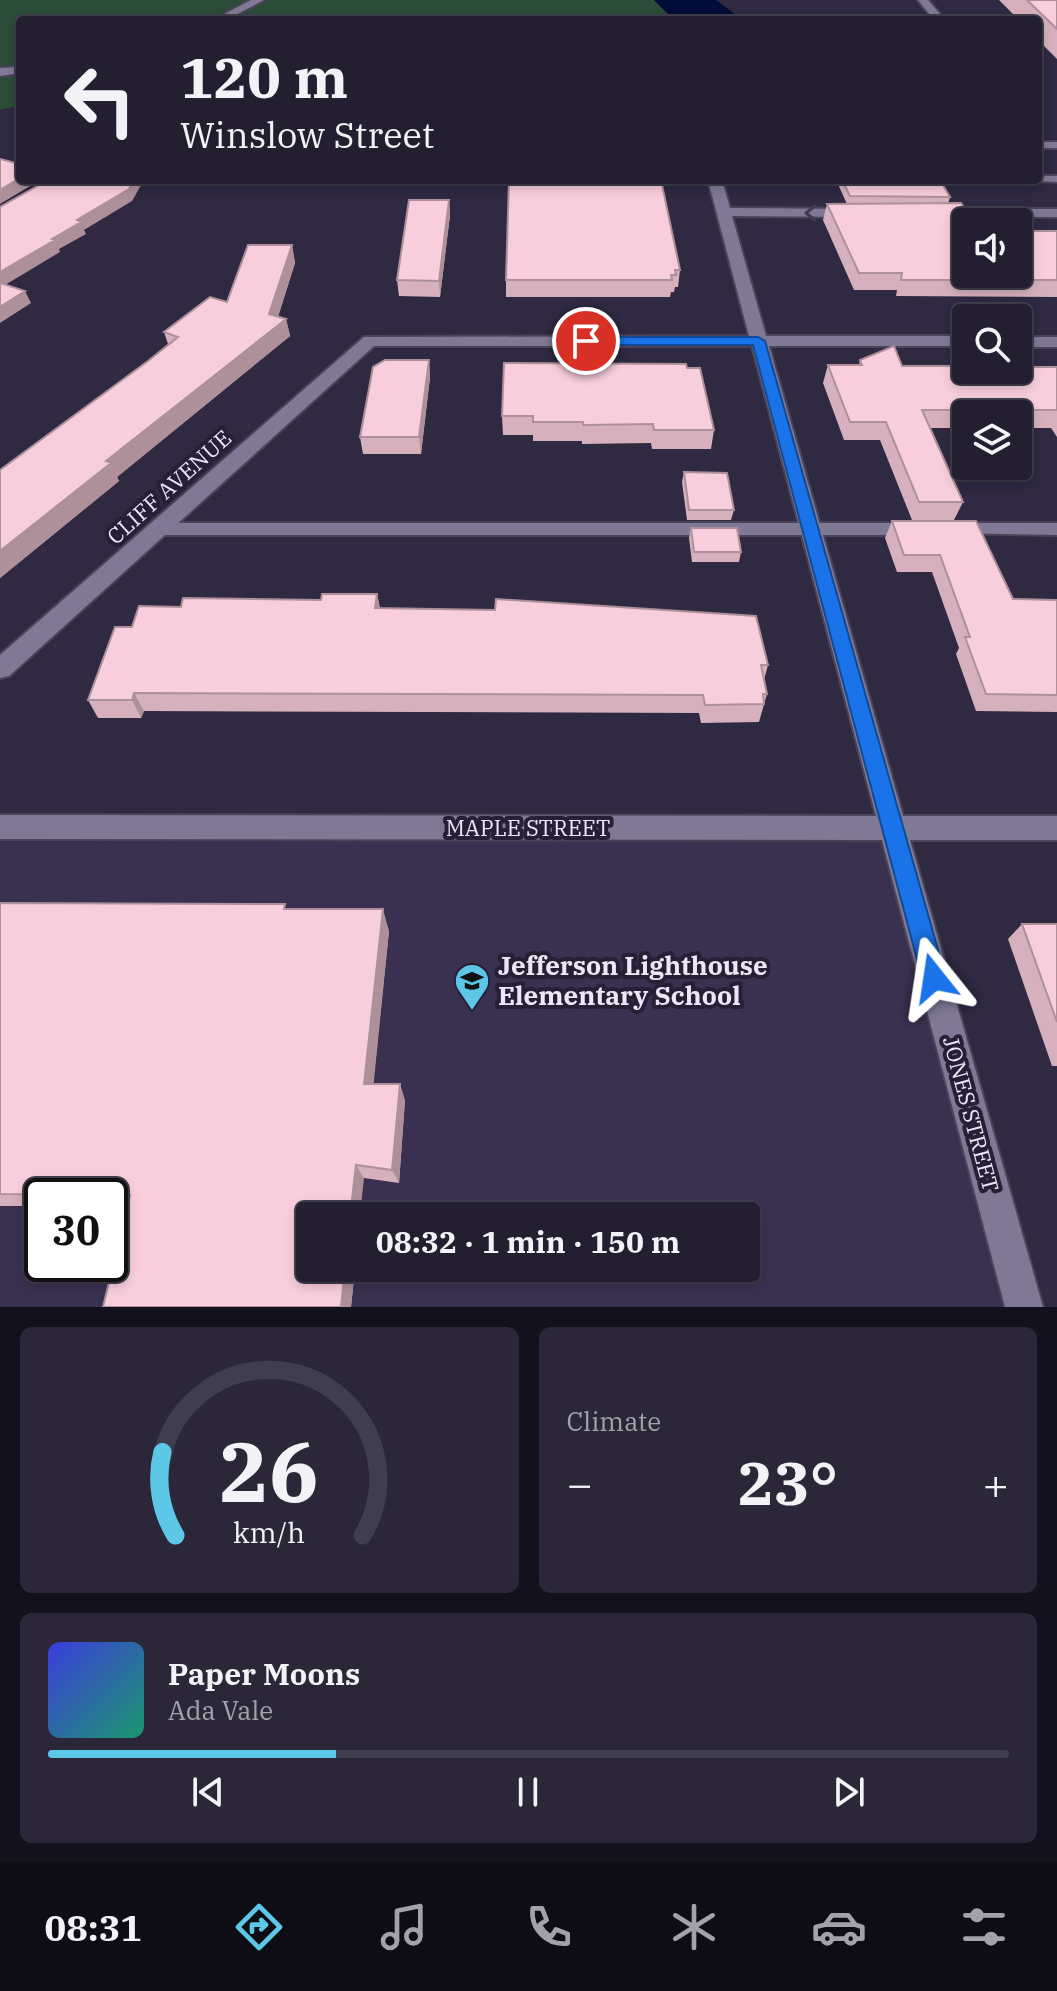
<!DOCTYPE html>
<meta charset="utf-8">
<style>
body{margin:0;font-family:"IBM Plex Serif",serif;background:#2b2739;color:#f1f3f6;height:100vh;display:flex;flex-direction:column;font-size:30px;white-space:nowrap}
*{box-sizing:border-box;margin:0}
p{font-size:26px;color:#a3a2ab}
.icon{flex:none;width:44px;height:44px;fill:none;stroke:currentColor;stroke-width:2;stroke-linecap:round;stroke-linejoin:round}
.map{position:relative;height:1307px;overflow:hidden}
.sheet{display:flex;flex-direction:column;gap:20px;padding:20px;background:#13111b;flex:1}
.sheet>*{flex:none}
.banner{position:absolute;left:16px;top:16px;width:1026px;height:168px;border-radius:8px;box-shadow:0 4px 12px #0003,0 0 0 2px #403d4d;background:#231f31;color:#f1f3f6;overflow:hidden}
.fabs{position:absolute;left:952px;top:208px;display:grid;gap:16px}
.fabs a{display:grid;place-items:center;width:80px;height:80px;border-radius:8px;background:#231f31;box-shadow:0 4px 12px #0003,0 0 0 2px #403d4d;font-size:40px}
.speed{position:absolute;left:24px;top:1178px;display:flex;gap:16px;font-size:40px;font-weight:700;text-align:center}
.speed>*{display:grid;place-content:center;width:104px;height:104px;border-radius:50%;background:#231f31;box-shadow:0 4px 12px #0003,0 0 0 2px #403d4d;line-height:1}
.speed .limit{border:4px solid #111;border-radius:12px;background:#fff;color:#111}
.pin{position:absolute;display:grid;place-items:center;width:68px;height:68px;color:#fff;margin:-34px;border:4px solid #fff;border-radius:50%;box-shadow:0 2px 8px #0007}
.me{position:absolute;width:88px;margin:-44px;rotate:345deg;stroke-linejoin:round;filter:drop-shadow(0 0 6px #0008)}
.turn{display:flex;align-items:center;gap:28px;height:168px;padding:0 32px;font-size:36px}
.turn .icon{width:104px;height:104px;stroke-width:2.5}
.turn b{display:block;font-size:56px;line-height:68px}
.big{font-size:60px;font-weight:800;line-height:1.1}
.sheet .widget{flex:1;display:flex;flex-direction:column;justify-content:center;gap:12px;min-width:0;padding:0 28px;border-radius:12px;background:#2b2739}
.sheet .dial{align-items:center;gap:0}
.dial svg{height:208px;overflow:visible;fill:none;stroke:#403d4d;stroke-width:7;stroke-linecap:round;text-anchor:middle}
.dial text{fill:#f1f3f6;stroke:none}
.song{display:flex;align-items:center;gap:24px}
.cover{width:96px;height:96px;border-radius:12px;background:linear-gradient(135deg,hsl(240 70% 55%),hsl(160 70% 35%))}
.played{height:8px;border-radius:4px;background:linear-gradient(90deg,#5cc7e7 30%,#403d4d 30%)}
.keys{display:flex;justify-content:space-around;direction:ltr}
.heat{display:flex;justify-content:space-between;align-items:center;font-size:44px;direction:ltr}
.sheet .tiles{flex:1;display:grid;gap:20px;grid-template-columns:1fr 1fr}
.widget:last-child{grid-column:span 2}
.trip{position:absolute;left:296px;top:1202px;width:464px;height:80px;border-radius:8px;background:#231f31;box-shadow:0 4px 12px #0003,0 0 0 2px #403d4d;font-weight:800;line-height:80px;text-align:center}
.tabs{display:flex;height:128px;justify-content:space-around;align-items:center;background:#0e0c14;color:#a3a2ab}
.tabs .icon{width:56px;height:56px}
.tabs .active{color:#5cc7e7}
.tabs b{font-size:36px;color:#f1f3f6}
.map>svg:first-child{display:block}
.built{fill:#3a3150;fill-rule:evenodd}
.green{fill:#2b4c36}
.water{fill:#010d38}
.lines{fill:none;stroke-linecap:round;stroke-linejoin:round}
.service-casing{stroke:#4b4459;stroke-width:4}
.minor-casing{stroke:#4b4459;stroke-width:4}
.service{fill:#807995;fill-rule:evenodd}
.minor{fill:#807995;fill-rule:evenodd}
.wall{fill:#d6b1bd}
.shaded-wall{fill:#ae909a}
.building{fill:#f9cedc;stroke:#ae909a;stroke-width:2}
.oneway{stroke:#413a52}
.route{fill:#1a73e8;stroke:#114b97;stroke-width:2}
.labels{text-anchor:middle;stroke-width:8;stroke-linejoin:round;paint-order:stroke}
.street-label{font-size:22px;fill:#ebe7f7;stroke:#261f36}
.near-poi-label{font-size:26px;font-weight:bold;fill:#ebe7f7;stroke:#261f36;text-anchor:start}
</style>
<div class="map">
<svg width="1057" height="1307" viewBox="0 0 1057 1307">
<rect width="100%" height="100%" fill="#2f2941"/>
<!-- built -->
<path class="built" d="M 0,827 L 893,828 L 1024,1307 L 0,1307 ZM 42,1196 L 110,1196 L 110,1264 L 42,1264 ZM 310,1216 L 746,1216 L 746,1268 L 310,1268 Z"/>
<!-- green -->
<path class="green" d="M 0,0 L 654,0 L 674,20 L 20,20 L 20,105 L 0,110 Z"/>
<!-- water -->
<path class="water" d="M 654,0 L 716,0 L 743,20 L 674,20 Z"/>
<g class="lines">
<defs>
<path id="service" d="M 1038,142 L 1057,142 L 1057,148 L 1038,148 Z
M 1038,176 L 1057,176 L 1057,182 L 1034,181 L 1038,180 Z
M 158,523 L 914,523 L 923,529 L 914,535 L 158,535 L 149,529 Z
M 954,523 L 1057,523 L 1057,535 L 948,533 L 945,529 Z"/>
<path id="minor" d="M 251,0 L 264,0 L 226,20 L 213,20 Z
M 918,0 L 928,0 L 945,20 L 934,20 Z
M 20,67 L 20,73 L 0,76 L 0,68 Z
M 708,180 L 722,180 L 730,208 L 859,209 L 866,213 L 859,217 L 732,216 L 766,336 L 966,336 L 966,346 L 769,346 L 903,816 L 1057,816 L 1057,840 L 910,840 L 1043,1307 L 1005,1307 L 882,840 L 0,839 L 0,815 L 876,816 L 752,346 L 374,346 L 9,676 L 0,678 L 0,655 L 364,337 L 749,336 Z
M 935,209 L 1057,209 L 1057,217 L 930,216 L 928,213 Z
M 1018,337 L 1057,337 L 1057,347 L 1018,347 Z"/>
</defs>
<!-- service casing -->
<use href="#service" class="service-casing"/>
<!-- minor casing -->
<use href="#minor" class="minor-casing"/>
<!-- service -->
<use href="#service" class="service"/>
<!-- minor -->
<use href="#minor" class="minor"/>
</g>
<!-- wall -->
<path class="wall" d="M 999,0 L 1057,0 L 1057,59 L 1038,40 L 1038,20 L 1019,20 Z
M 837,180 L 940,180 L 950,197 L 948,204 L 966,274 L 1057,231 L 1057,297 L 896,296 L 897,290 L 854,290 L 823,220 L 827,204 L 847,204 L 837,182 Z
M 449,200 L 450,215 L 440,297 L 399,296 L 397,280 Z
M 292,245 L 295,263 L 278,316 L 286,319 L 290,336 L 117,477 L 119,481 L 0,578 L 148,361 L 168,344 L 164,332 L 227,302 Z
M 680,270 L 678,287 L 675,287 L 674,292 L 671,292 L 670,297 L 506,297 L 506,280 Z
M 429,360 L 430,377 L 421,454 L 363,454 L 360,437 Z
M 860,360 L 902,366 L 1057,367 L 1057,437 L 1051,428 L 1018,428 L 1018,414 L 966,414 L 966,428 L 930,428 L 963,502 L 954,520 L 912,520 L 880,440 L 844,440 L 823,383 L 828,365 L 859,365 Z
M 687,368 L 714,430 L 711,449 L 652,449 L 651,443 L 582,444 L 582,441 L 533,441 L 533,435 L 503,435 L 502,416 Z
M 684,472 L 734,510 L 731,520 L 687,520 L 682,482 Z
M 892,521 L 1013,599 L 1057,600 L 1057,712 L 976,711 L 956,654 L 959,648 L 932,572 L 897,572 L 885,538 Z
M 691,528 L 741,552 L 739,562 L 692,562 L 689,538 Z
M 377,594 L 380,608 L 768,665 L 764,680 L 767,694 L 759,722 L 701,723 L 699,713 L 144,711 L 141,718 L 98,718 L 88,700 L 132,627 L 181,607 L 321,600 Z
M 0,903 L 287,909 L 389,931 L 373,1084 L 405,1100 L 399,1183 L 364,1178 L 310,1268 L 355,1268 L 351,1307 L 103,1307 L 128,1207 L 110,1207 L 110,1196 L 42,1196 L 42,1206 L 0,1206 Z
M 1022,924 L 1057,924 L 1057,1066 L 1052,1066 L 1008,939 Z"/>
<!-- shaded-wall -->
<path class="shaded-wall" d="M 20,178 L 20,180 L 34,180 L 30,186 L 0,204 L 0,190 Z
M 134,180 L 144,180 L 132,201 L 84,230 L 86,234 L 59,249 L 60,252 L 0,288 L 0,272 L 52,239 Z
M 449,200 L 450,215 L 440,297 L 439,281 Z
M 292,245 L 295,263 L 275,327 L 286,319 L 290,336 L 117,477 L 119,481 L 0,578 L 0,551 L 106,461 L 269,314 Z
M 25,291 L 31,303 L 0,323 L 0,307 Z
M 429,360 L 430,377 L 421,454 L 419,437 Z
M 377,594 L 381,613 L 375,608 Z
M 134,693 L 144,711 L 141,718 L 132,700 Z
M 383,909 L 389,931 L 372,1100 L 364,1084 Z
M 400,1084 L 405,1100 L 399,1183 L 392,1170 Z
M 356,1165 L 364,1178 L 360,1216 L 350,1216 Z
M 345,1268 L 355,1268 L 351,1307 L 341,1307 Z"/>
<!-- building -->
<path class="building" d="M 1027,0 L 1057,0 L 1057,29 Z
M 0,159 L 20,164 L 20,178 L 0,190 Z
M 43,180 L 134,180 L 129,189 L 77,220 L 81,222 L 52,239 L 55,240 L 0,272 L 0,207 L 39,185 Z
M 509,180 L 661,180 L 680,270 L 675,270 L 676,275 L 671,275 L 672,280 L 506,280 Z
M 842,180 L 940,180 L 950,197 L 850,196 Z
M 409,200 L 449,200 L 439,281 L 397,280 Z
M 961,203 L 973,222 L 966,222 L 966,274 L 1018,274 L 1018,231 L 1057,231 L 1057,280 L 901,280 L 902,273 L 859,273 L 827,204 Z
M 248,245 L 292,245 L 269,314 L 286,319 L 106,461 L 111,463 L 0,551 L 0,470 L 148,361 L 178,337 L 164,332 L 210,297 L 227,302 Z
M 0,283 L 25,291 L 0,307 Z
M 894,346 L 902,366 L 966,366 L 966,370 L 1018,370 L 1018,367 L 1057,367 L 1057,410 L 922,410 L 963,502 L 919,502 L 886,422 L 850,422 L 828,365 L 862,365 L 860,360 Z
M 385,360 L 429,360 L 419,437 L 360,437 L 373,367 Z
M 504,363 L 686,364 L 687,368 L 700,368 L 714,430 L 654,430 L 653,424 L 583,425 L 583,422 L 533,422 L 533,416 L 502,416 Z
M 684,472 L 727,473 L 734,510 L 689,510 Z
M 892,521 L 976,521 L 1013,599 L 1057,600 L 1057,695 L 986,694 L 965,637 L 970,637 L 940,555 L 904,555 Z
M 691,528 L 737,528 L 741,552 L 694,552 Z
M 322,594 L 377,594 L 375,608 L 495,610 L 496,599 L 756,616 L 768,665 L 761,665 L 767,694 L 763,694 L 764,704 L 705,705 L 703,695 L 134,693 L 132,700 L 88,700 L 115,627 L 132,627 L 139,606 L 181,607 L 183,598 L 321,600 Z
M 0,903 L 285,904 L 284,909 L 383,909 L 364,1084 L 400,1084 L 392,1170 L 356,1165 L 350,1216 L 310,1216 L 310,1268 L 345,1268 L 341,1307 L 103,1307 L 130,1195 L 0,1194 Z
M 1022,924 L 1057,924 L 1057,1022 Z"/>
<!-- one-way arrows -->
<defs><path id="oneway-chevron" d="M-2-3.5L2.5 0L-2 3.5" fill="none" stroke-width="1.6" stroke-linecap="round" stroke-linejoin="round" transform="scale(2)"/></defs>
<use class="oneway" href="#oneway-chevron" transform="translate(811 213) rotate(-180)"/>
<!-- route -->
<path class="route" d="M 758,337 L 765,341 L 946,978 L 942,986 L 934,989 L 926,986 L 922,978 L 753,345 L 586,345 L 580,341 L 586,337 Z"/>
<!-- icons -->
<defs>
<symbol id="school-pin" viewBox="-11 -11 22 30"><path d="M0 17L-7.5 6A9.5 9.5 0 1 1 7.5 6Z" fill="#5cc7e7" stroke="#261f36"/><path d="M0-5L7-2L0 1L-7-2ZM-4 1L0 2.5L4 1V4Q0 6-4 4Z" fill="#111"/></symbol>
</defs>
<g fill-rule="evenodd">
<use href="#school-pin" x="452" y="961" width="40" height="54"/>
</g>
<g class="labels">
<!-- street labels -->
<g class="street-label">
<text transform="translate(169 487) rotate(-42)" y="8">CLIFF AVENUE</text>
<text x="528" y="836">MAPLE STREET</text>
<text transform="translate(971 1114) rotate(75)" y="8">JONES STREET</text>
</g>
<!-- near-poi labels -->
<g class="near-poi-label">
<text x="498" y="975">Jefferson Lighthouse<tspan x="498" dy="30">Elementary School</tspan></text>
</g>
</g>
</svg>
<div class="fabs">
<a><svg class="icon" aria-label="sound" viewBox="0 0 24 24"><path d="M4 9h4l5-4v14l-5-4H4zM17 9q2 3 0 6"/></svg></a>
<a><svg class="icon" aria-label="search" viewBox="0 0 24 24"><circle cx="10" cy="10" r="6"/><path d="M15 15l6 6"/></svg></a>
<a><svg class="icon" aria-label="layers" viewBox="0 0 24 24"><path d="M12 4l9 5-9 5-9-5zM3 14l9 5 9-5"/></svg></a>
</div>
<div class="speed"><div class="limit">30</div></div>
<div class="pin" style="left:586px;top:341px;background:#d93025"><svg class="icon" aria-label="arrive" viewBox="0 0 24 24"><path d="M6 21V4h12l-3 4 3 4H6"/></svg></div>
<svg class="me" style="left:934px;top:978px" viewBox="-20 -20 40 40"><path d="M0-17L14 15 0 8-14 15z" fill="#1a73e8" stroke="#fff" stroke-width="4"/></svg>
<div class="trip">08:32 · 1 min · 150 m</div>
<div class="banner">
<div class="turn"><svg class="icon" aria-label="left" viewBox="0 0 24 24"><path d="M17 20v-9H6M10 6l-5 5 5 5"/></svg><div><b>120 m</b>Winslow Street</div></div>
</div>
</div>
<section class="sheet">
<div class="tiles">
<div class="widget dial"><svg viewBox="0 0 100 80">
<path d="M14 69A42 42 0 1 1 86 69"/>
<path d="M14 69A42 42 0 0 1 9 37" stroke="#5cc7e7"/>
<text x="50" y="56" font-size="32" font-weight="700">26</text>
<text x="50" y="72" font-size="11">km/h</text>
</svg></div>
<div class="widget"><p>Climate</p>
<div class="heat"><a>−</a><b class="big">23°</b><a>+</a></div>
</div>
<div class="widget">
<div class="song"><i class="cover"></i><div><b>Paper Moons</b><p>Ada Vale</p></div></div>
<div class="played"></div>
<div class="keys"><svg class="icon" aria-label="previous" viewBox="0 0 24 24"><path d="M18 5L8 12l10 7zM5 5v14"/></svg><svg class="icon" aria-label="pause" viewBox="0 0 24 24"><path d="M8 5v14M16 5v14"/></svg><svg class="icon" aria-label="next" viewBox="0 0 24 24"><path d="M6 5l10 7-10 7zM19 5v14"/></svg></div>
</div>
</div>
</section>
<nav class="tabs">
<b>08:31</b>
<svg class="icon active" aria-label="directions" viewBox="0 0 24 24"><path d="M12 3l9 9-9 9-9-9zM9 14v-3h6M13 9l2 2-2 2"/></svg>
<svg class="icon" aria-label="music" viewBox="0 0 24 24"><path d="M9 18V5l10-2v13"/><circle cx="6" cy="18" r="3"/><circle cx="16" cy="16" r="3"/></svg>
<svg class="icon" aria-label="phone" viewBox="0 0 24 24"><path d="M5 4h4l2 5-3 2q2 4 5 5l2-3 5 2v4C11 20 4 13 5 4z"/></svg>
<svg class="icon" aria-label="climate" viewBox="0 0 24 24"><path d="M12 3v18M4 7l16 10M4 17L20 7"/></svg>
<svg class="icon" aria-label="car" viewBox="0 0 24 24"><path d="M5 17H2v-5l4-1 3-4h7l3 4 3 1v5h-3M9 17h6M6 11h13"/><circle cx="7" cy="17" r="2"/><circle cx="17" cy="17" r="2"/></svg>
<svg class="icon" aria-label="filters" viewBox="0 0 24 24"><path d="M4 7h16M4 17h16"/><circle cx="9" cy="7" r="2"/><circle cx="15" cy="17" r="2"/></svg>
</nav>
